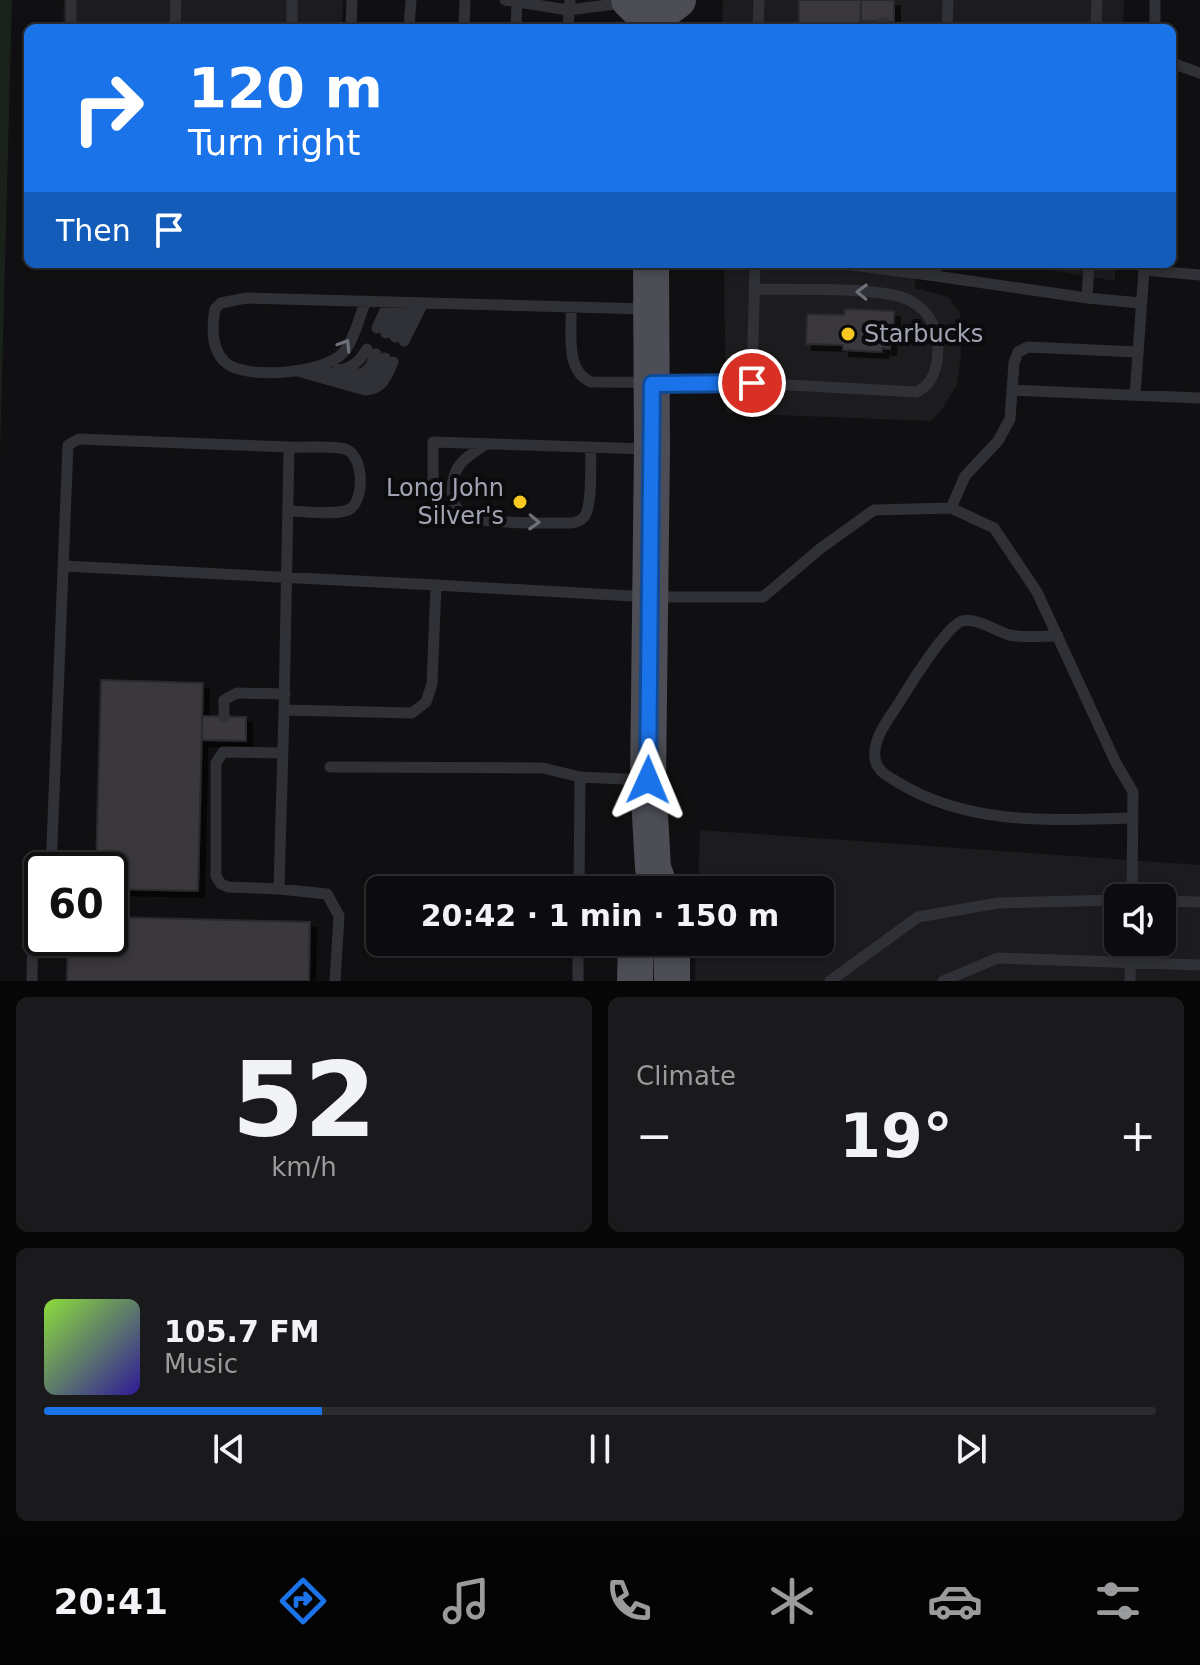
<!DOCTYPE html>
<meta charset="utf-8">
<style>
body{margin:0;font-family:"DejaVu Sans",sans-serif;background:#1a191b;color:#f1f3f6;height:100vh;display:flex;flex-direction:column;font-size:30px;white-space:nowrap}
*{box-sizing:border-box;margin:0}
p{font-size:26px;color:#9a9b9d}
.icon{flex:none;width:44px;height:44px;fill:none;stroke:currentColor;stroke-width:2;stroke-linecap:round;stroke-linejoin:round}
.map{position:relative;height:981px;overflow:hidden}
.panel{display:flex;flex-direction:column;gap:16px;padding:16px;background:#070607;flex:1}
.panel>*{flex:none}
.banner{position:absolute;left:24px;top:24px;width:1152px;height:244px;border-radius:12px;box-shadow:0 4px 12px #0003,0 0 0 2px #2c2b2e;background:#1a73e8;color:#fff;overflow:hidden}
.fabs{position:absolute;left:1104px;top:884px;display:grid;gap:16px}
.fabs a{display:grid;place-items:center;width:72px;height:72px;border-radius:12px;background:#0c0b0d;box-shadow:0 4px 12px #0003,0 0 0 2px #2c2b2e;font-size:40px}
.speed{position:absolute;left:24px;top:852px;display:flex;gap:16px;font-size:40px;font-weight:700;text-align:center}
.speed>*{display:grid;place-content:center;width:104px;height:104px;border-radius:50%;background:#0c0b0d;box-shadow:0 4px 12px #0003,0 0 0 2px #2c2b2e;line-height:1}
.speed .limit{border:4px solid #111;border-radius:12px;background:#fff;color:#111}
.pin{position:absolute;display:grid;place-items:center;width:68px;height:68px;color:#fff;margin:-34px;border:4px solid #fff;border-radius:50%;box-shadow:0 2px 8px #0007}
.me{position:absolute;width:88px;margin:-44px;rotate:1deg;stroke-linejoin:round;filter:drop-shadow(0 0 6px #0008)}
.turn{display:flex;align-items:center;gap:28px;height:168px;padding:0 32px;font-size:36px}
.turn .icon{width:104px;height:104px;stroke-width:2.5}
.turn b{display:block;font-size:56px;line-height:68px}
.then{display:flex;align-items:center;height:76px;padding:0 32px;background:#0003;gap:16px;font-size:30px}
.big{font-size:60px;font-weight:800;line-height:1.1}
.panel .card{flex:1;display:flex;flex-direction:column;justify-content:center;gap:12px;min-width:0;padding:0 28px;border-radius:12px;background:#1a191b}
.panel .dial{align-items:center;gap:0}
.dial b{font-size:104px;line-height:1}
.song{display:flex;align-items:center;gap:24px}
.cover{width:96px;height:96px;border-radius:12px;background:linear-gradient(135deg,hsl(90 70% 55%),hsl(250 70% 35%))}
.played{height:8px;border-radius:4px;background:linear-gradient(90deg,#1a73e8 25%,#2c2b2e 25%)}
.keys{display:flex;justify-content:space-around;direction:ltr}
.heat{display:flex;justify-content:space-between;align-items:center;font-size:44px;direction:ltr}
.panel .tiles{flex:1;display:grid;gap:16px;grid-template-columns:1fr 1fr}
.card:last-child{grid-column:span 2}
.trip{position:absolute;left:366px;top:876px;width:468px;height:80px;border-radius:12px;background:#0c0b0d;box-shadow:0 4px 12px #0003,0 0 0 2px #2c2b2e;font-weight:800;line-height:80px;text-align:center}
.menu{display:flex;height:128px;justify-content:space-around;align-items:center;background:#050405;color:#9a9b9d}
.menu .icon{width:56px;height:56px}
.menu .selected{color:#1a73e8}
.menu b{font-size:36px;color:#f1f3f6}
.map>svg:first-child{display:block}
.built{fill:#1c1b1e;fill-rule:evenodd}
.green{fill:#1a211b}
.building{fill:#3a393e;stroke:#2a292d;stroke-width:2;filter:url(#shadow)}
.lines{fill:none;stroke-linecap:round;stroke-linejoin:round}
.lane{stroke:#303136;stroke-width:11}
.primary{stroke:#4c4d55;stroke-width:36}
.oneway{stroke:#6e707a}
.route-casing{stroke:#114b97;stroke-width:20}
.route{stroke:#1a73e8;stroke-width:14}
.poi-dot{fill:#f8c820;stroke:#0b0a0c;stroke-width:3}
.labels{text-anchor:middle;stroke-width:8;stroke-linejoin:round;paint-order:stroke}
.poi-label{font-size:24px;fill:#a0a3b2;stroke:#0b0a0c;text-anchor:start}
</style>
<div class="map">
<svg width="1200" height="981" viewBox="0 0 1200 981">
<defs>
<filter id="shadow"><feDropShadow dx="6" dy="6" stdDeviation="0" flood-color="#0009"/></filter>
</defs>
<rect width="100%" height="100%" fill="#100f11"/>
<!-- built -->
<path class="built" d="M 64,0 L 343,0 L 342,28 L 63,28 Z
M 723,0 L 1124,0 L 1123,28 L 722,28 Z
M 724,264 L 916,264 L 915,288 L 949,297 L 960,313 L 961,354 L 957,385 L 941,411 L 930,421 L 726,413 Z
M 1013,264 L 1115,264 L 1115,281 Z
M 700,830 L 1200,865 L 1200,981 L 695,981 L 696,942 L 820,942 L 820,890 L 698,890 ZM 1118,898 L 1162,898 L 1162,942 L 1118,942 Z"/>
<!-- green -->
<path class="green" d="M 0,0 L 12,0 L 0,452 Z"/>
<!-- building -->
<path class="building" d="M 799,0 L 861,0 L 860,28 L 799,28 Z
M 861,0 L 894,0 L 894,22 L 861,21 Z
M 845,309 L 894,311 L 894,324 L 891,324 L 890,349 L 882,348 L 882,352 L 843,350 L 843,345 L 806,344 L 807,314 L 844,315 Z
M 101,680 L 203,683 L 198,891 L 110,889 L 110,870 L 96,870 Z
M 202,716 L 246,717 L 246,741 L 202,740 Z
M 110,917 L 310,922 L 309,981 L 67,981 L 68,938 L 110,938 Z"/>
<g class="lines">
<!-- lane -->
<path class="lane" d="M 505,0 L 568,10 L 624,3
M 1155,0 L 1155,28
M 71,28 L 71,0
M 175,28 L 176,0
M 292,28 L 292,0
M 351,28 L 352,0
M 409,28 L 411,0
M 464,28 L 465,0
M 516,28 L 517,2
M 568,28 L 570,0
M 758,28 L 759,0
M 882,28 L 883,22
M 947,28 L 948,0
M 1096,28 L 1097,0
M 1172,63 L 1200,73
M 845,264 L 936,276 L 936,264
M 936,276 L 1087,298 L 1089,264
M 754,289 C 790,290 881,286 909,300 C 918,305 927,312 931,321 C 943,342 940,383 916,392 L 752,383 L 755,264
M 1087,298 L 1140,303
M 366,301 C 359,317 354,341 343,353 C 325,373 245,381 225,362 C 211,349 212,326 215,309 L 221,303 L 246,298 L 647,309
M 571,309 C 572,334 565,371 591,382 L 752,383
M 377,328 L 389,302
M 386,333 L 400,303
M 395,337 L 411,303
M 404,341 L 423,303
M 337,370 C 352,369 360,361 367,349
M 301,372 L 365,390 C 383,389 386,377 393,362
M 321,373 L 363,374 L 370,367 L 376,354
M 348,380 L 360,382 L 375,377 L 385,358
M 1012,390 L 1200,398
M 1135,395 L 1144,270 L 1200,275
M 486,444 C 466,457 452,465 452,491 C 452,499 454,507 461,513 C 475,525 550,523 572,523 C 576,522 581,521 584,517 C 593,507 590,463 591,448
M 433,495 L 433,442 L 647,449
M 951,508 L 994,528 L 1037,592 L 1116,763 L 1133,792 L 1132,898
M 289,511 C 303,511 339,516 350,509 C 365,499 364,455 345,449 C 332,445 304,448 289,447
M 64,566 L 436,585
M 1058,636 C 1043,636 1024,638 1009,635 C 996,631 976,617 962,621 C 947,626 911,683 902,698 C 892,715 872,737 875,758 C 876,771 889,777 899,783 C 970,826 1052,820 1132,818
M 224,717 L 224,700 L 237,693 L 285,694
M 330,767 L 543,768 L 580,777
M 51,870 L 68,445 L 79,439 L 289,447 L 284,710
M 279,889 L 228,887 L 221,884 L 216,876 L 216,763 L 223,752 L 283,753
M 579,890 L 580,777 L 644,780
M 1162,901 L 1200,902
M 32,981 L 33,919 L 42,903
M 335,981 L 339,916 L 327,894 L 279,889 L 284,710 L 412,713 L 426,702 L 432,684 L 436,585 L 650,597 L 763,597 L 821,548 L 874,510 L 951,508 L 965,476 L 998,441 L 1010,419 L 1014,363 L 1018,352 L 1028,347 L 1137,352
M 578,981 L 578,942
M 830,981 L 918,917 L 998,903 L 1118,900
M 943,981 L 998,958 L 1200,965
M 1130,981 L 1131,942"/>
<!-- primary -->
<path class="primary" d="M 629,0 L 650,21 L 650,28
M 650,21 L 678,0
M 651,264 L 652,449 L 648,780 L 653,868 L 661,890
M 635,981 L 636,942
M 672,981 L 672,942"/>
</g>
<!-- one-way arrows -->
<defs><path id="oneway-chevron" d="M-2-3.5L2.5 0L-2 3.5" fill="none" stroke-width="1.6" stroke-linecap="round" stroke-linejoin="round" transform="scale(2)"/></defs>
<g class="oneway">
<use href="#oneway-chevron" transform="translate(862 292) rotate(-178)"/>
<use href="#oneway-chevron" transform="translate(345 345) rotate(-58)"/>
<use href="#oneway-chevron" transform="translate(534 522) rotate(2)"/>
</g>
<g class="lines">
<defs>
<path id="route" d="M 648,780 L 652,384 L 752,383"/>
</defs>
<!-- route casing -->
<use href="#route" class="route-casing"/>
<!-- route -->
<use href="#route" class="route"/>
</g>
<!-- markers -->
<g class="poi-dot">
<circle cx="848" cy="334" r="8"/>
<circle cx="520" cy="502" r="8"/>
</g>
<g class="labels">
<!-- poi labels -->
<g class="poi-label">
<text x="864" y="342">Starbucks</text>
<text x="504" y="496" text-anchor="end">Long John<tspan x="504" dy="28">Silver's</tspan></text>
</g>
</g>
</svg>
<div class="fabs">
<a><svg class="icon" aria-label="sound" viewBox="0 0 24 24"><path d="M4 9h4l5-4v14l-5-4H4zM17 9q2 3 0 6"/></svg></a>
</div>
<div class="speed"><div class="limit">60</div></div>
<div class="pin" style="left:752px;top:383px;background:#d93025"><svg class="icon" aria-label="arrive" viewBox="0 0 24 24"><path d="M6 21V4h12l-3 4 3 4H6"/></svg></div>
<svg class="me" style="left:648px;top:780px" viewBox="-20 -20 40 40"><path d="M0-17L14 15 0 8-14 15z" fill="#1a73e8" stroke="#fff" stroke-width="4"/></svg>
<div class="trip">20:42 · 1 min · 150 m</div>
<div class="banner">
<div class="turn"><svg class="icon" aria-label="right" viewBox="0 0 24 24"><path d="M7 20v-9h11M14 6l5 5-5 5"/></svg><div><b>120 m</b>Turn right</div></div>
<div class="then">Then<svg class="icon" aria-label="arrive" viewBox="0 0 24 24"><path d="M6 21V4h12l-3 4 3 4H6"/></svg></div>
</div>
</div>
<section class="panel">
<div class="tiles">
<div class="card dial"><b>52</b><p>km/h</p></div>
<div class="card"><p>Climate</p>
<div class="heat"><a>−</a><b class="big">19°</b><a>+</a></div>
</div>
<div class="card">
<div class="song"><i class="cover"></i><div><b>105.7 FM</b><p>Music</p></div></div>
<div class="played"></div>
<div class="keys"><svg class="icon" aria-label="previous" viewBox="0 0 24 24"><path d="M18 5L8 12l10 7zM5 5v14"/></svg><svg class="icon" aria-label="pause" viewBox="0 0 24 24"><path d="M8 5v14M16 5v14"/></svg><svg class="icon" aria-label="next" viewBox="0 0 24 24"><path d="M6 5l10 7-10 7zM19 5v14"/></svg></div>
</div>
</div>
</section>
<nav class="menu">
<b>20:41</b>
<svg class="icon selected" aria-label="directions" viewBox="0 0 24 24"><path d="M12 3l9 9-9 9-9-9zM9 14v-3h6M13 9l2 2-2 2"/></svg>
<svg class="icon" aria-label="music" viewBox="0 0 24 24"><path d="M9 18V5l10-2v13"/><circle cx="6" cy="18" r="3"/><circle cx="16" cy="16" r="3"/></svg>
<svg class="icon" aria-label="phone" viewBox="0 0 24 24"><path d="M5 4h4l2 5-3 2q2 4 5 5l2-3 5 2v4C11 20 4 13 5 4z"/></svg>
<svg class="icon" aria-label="climate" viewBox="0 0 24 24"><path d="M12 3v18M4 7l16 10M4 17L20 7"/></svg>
<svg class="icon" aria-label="car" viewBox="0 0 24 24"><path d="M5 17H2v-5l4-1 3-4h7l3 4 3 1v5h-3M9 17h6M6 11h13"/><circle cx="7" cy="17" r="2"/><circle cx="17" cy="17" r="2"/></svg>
<svg class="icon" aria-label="filters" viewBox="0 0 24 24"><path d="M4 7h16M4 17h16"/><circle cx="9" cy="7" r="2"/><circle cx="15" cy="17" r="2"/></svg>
</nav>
